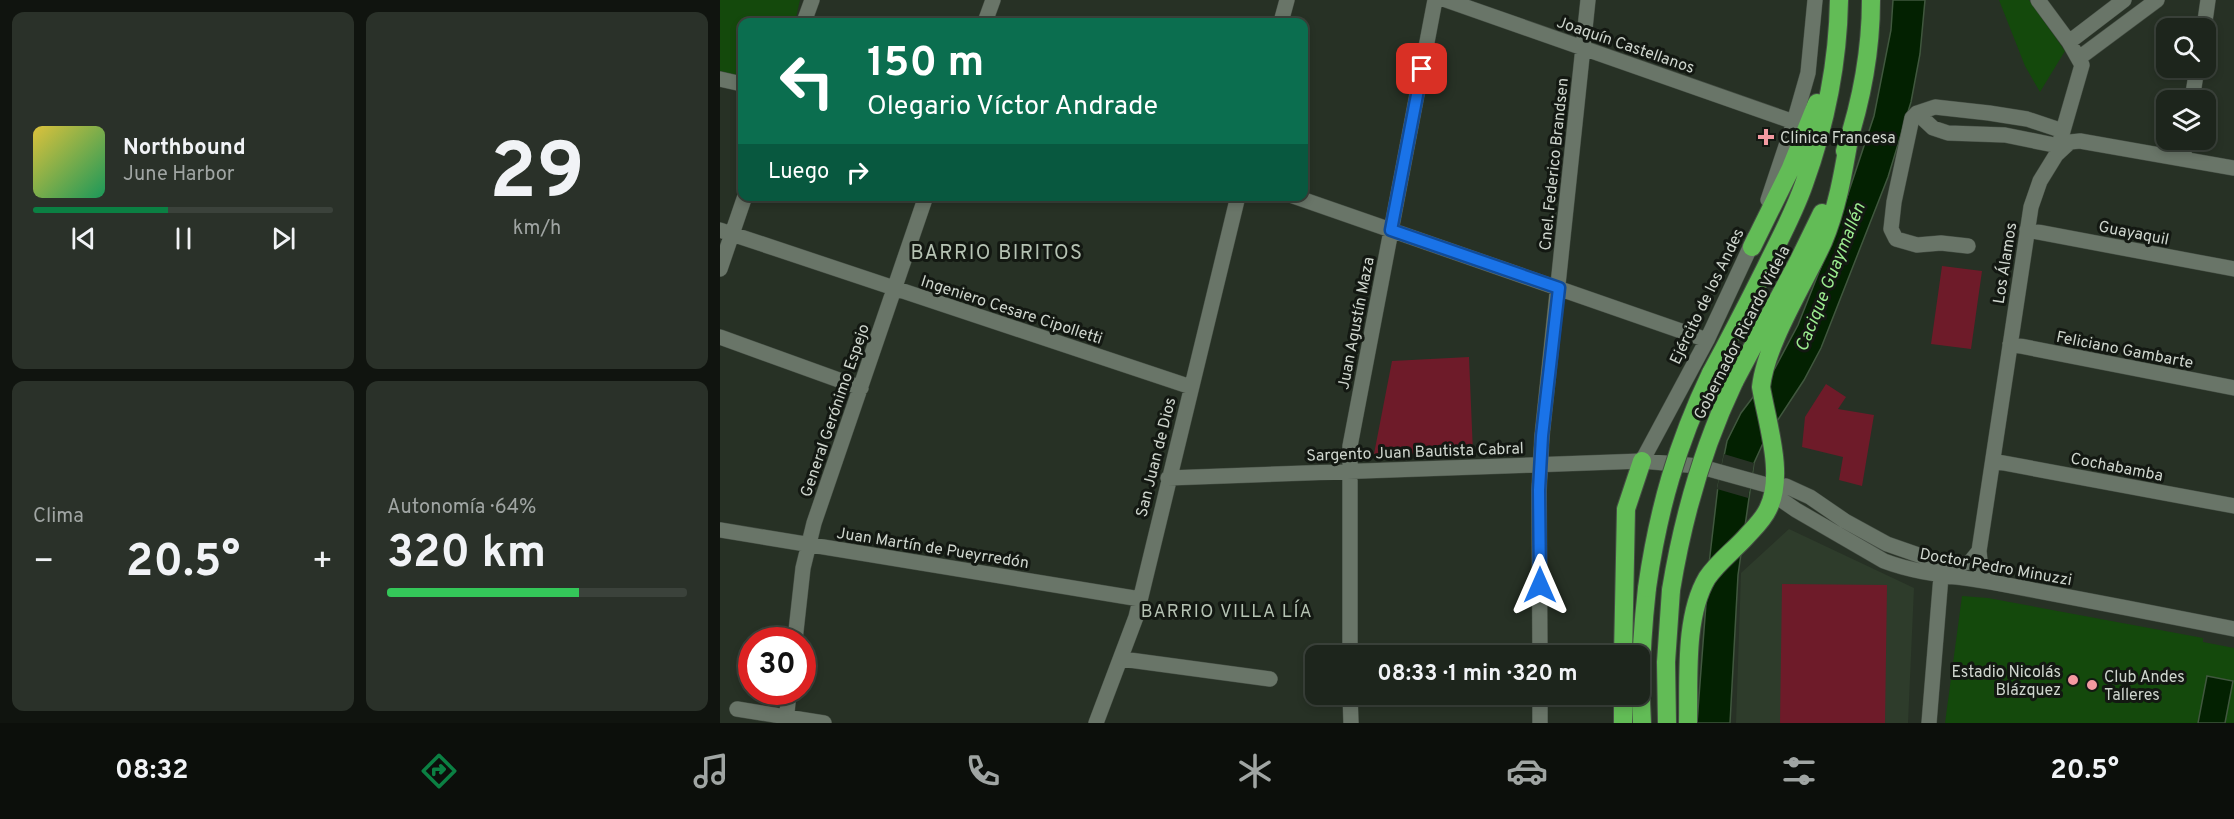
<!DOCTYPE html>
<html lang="es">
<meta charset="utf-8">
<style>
body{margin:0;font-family:Overpass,sans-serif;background:#2a3129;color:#f1f3f6;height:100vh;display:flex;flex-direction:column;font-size:22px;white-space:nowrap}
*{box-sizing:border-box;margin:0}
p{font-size:20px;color:#a0a5a3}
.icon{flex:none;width:33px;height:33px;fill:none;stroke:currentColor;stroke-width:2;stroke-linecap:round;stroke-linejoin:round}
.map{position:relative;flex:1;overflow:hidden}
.drawer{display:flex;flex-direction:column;gap:12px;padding:12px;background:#10140f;width:720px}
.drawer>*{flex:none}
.banner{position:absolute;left:18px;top:18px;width:570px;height:183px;border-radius:12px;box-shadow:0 3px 9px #0003,0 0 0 2px #3b423b;background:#0b6e4f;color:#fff;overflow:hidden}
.controls{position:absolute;left:1436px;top:18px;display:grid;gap:12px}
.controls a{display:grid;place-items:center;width:60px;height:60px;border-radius:12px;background:#1d251c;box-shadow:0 3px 9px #0003,0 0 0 2px #3b423b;font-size:30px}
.speed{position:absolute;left:18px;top:627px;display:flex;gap:12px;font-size:30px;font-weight:700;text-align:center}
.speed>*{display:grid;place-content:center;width:78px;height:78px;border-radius:50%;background:#1d251c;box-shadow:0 3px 9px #0003,0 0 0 2px #3b423b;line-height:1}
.speed .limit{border:9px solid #d22;background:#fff;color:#111}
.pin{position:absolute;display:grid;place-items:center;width:51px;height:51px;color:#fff;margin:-26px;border-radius:12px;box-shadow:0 3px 9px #0006}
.me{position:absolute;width:66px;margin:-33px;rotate:0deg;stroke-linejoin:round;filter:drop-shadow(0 0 4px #0008)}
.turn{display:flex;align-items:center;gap:21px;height:126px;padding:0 30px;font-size:27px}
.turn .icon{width:78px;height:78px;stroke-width:2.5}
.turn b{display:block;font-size:42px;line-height:51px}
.then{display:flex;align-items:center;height:57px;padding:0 30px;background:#0003;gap:12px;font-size:22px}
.big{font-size:45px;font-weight:700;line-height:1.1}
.drawer .widget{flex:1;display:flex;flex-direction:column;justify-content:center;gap:9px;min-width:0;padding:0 21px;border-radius:12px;background:#2a3129}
.drawer .dial{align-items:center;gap:0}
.dial b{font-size:78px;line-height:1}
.song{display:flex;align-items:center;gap:18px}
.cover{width:72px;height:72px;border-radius:9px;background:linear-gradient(135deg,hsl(50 70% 55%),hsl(150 70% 35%))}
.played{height:6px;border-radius:3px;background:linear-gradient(90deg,#0b8043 45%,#3b423b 45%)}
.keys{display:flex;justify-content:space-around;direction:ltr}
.heat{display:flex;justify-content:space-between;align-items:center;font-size:33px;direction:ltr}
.charge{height:9px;border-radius:4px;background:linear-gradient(90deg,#34c759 64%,#3b423b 0)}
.drawer .tiles{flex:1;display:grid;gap:12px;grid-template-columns:repeat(2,1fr)}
.trip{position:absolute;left:585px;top:645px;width:345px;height:60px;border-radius:12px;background:#1d251c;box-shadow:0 3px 9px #0003,0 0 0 2px #3b423b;font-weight:700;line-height:60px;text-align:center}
.tab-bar{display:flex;height:96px;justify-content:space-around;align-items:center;background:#0c0f0b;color:#a0a5a3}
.tab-bar .icon{width:42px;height:42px}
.tab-bar .current{color:#0b8043}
.tab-bar b{font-size:27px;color:#f1f3f6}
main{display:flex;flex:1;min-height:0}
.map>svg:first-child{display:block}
.built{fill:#2e3c2b}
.green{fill:#14490c}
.water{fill:#032101;stroke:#40573e;stroke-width:1.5}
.pier{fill:#273125}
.building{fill:#6e1b29}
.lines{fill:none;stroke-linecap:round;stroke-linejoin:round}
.minor-casing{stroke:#454e44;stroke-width:16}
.highway-casing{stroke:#454e44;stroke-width:20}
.minor{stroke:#697568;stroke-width:15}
.highway{stroke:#62bc56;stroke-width:18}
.highway-bridge-casing{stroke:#454e44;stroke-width:20;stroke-linecap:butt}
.highway-bridge{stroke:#62bc56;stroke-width:18}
.route-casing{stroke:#114b97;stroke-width:15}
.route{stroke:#1a73e8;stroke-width:10}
.poi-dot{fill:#f49aa1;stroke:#131812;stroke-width:2}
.labels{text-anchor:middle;stroke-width:6;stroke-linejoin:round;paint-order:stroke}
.street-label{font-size:16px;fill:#cfd6ce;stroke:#131812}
.poi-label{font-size:16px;fill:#cfd6ce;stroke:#131812;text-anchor:start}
.water-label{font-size:18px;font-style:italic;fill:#9cec90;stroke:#131812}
.neighbourhood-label{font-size:18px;letter-spacing:1.5px;fill:#b6c3b4;stroke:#131812}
.quarter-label{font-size:20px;letter-spacing:1.5px;fill:#b6c3b4;stroke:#131812}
</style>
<main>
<section class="drawer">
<div class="tiles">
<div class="widget">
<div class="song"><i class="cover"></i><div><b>Northbound</b><p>June Harbor</p></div></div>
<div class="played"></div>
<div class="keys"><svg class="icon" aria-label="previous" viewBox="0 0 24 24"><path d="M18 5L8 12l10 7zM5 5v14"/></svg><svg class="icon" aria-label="pause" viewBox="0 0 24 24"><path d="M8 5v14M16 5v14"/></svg><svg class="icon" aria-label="next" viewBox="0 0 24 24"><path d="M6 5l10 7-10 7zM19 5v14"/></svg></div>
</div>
<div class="widget dial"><b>29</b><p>km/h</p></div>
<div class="widget"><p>Clima</p>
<div class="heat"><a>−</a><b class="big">20.5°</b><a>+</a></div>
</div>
<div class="widget"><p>Autonomía · 64%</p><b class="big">320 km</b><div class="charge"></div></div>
</div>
</section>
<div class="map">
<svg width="1514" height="723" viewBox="0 0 1514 723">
<rect width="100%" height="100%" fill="#273125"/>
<!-- built -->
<path class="built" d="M 1069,529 L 1194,588 L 1188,723 L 1016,723 L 1021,573 Z"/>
<!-- green -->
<path class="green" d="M 0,0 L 80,0 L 75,22 L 22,22 L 22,77 L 0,71 Z
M 1279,0 L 1309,0 L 1345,51 L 1320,92 L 1305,66 Z
M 1242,596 L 1268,598 L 1483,638 L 1483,642 L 1514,648 L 1514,723 L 1225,723 Z"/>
<!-- water -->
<path class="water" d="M 1173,0 L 1205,0 L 1200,54 L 1191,102 L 1168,177 L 1101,348 L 1084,380 L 1044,441 L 1034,463 L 1018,575 L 1010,723 L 977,723 L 989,564 L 998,486 L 1007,441 L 1021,413 L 1055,368 L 1078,325 L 1118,224 L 1154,116 L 1171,30 Z
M 1487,676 L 1513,681 L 1505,723 L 1478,723 Z"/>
<!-- pier -->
<path class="pier" d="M 1004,454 L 1034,463 L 1028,498 L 997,489 Z"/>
<!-- building -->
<path class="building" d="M 1222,266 L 1262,271 L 1251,349 L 1211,344 Z
M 749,357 L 753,453 L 654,454 L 672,361 Z
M 1106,384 L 1126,397 L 1118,409 L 1154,415 L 1142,486 L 1119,480 L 1123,457 L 1082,447 L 1085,417 Z
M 1062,584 L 1167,585 L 1165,723 L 1060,723 Z"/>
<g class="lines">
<defs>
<path id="minor" d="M 726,0 L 1074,122
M 84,22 L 92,0
M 265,22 L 273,0
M 561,22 L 567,0
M 1484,28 L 1488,0
M 1349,42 L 1404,0
M 1359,58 L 1437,0
M 0,79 L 22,84
M 1472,100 L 1477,68
M 1197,113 L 1192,118 L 1174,202 L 1171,229 L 1176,239 L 1197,245 L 1221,243 L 1248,246
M 1339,146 L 1285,135 L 1228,133 L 1213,128 L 1197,113 L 1215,107 L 1269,113 L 1307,119 L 1343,131
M 1336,155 L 1350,142 L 1360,141 L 1514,168
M 1463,159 L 1466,140
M 573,196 L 987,340
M 1048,200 L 1074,122 L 1088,73 L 1095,0
M 0,230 L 471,387
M 1307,230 L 1514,269
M 0,269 L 25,196
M 0,337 L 141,388
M 1290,344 L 1514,388
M 922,461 L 987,340 L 1035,237
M 1273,461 L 1514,506
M 448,478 L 922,461 L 978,466 L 1054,487 L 1066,486 L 1090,497 L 1125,521 L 1167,544 L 1210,559 L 1242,564 L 1251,561 L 1259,551
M 1054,487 L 1060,499 L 1076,510 L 1164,561 C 1201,575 1238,576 1276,583 C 1355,598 1435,613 1514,629
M 0,530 L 420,599
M 1271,582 L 1261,570 L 1259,551 L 1311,207 L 1320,181 L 1336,155 L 1362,65 L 1349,42 L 1318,0
M 75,640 L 83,568 L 94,523 L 206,196
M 630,656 L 630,446 L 715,0
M 820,656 L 819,490 L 822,436 L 868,0
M 402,659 L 550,679
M 630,694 L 631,723
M 820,694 L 820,723
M 17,709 L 104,723
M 66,723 L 69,692
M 376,723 L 416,617 L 518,196
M 1209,723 L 1221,576 L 1219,567"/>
<path id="highway" d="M 1125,151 C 1141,103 1151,51 1151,0
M 1032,247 L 1070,170 L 1097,103
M 991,373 C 1010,338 1028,303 1046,267 C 1059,240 1074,213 1084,184 C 1105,126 1118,61 1119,0
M 1014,382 L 1079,260 L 1102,213
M 903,656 L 906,509 L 922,461
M 903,723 L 903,694
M 922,723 C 919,678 922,633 927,588
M 947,723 L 946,662 L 951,590
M 968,723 C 969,679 964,617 987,578 C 997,563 1013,551 1025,538 C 1033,529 1043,520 1048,509 C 1065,475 1047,423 1041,387 C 1046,343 1084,284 1103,242 C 1117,209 1123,174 1129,139"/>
</defs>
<!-- minor casing -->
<use href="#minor" class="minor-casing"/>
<!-- highway casing -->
<use href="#highway" class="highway-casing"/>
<!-- minor -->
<use href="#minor" class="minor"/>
<!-- highway -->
<use href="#highway" class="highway"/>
<defs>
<path id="highway-bridge" d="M 927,588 C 938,510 957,444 991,373
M 951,590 C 963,517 982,449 1014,382"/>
</defs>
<!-- highway-bridge casing -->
<use href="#highway-bridge" class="highway-bridge-casing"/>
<!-- highway-bridge -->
<use href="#highway-bridge" class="highway-bridge"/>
</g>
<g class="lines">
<defs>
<path id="route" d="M 702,69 L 671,230 L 839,288 L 822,436 L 819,490 L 820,585"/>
</defs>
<!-- route casing -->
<use href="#route" class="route-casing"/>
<!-- route -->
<use href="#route" class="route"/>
</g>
<!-- markers -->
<g class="poi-dot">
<path d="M1043 128h6v6h6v6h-6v6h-6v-6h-6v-6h6z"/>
<circle cx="1353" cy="680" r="6"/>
<circle cx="1372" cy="685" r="6"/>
</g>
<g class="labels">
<!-- street labels -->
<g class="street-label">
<text transform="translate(906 44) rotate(19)" y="6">Joaquín Castellanos</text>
<text transform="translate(833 164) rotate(-84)" y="6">Cnel. Federico Brandsen</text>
<text transform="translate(1414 232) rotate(11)" y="6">Guayaquil</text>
<text transform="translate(1284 263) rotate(-81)" y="6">Los Álamos</text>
<text transform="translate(986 296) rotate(-64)" y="6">Ejército de los Andes</text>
<text transform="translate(292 309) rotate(18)" y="6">Ingeniero Cesare Cipolletti</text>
<text transform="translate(635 323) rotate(-79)" y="6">Juan Agustín Maza</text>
<text transform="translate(1021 332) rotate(-63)" y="6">Gobernador Ricardo Videla</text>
<text transform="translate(1405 349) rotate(11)" y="6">Feliciano Gambarte</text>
<text transform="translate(114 410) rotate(-71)" y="6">General Gerónimo Espejo</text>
<text transform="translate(695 451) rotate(-2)" y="6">Sargento Juan Bautista Cabral</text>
<text transform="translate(435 457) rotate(-76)" y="6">San Juan de Dios</text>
<text transform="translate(1397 466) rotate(11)" y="6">Cochabamba</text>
<text transform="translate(213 547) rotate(9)" y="6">Juan Martín de Pueyrredón</text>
<text transform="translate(1276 566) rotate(10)" y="6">Doctor Pedro Minuzzi</text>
</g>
<!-- poi labels -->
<g class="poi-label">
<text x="1060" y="143">Clinica Francesa</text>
<text x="1341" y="677" text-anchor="end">Estadio Nicolás<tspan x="1341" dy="18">Blázquez</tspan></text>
<text x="1384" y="682">Club Andes<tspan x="1384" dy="18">Talleres</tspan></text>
</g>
<!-- water labels -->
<g class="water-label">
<text transform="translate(1110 277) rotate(-68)" y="6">Cacique Guaymallén</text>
</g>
<!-- neighbourhood labels -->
<g class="neighbourhood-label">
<text x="507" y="617">BARRIO VILLA LÍA</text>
</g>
<!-- quarter labels -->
<g class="quarter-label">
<text x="277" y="259">BARRIO BIRITOS</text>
</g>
</g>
</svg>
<div class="controls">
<a><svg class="icon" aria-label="search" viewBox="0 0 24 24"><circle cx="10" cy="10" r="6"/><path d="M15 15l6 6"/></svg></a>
<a><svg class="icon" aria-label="layers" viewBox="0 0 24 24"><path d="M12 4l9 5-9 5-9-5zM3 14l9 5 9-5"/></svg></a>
</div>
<div class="speed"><div class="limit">30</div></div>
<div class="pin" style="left:702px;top:69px;background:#d93025"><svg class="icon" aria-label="arrive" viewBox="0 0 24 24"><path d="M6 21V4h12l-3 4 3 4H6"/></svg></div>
<svg class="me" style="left:820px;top:585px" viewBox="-20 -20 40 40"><path d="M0-17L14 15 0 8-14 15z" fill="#1a73e8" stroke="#fff" stroke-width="4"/></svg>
<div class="trip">08:33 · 1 min · 320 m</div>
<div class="banner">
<div class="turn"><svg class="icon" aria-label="left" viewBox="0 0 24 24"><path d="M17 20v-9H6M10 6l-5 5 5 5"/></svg><div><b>150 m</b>Olegario Víctor Andrade</div></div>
<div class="then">Luego<svg class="icon" aria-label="right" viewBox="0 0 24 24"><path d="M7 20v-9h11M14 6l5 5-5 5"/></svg></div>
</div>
</div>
</main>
<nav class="tab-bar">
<b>08:32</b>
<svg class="icon current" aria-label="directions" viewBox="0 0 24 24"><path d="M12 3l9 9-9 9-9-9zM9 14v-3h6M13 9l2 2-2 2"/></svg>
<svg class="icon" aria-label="music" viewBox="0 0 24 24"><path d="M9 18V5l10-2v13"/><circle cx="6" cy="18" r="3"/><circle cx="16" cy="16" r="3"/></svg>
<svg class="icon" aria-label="phone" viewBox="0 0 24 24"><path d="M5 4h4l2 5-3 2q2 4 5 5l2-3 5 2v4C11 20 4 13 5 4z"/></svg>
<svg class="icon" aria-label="climate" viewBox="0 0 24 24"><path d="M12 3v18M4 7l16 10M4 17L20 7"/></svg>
<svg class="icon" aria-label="car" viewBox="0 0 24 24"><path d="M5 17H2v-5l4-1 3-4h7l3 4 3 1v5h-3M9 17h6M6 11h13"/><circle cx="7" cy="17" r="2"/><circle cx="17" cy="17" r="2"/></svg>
<svg class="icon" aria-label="filters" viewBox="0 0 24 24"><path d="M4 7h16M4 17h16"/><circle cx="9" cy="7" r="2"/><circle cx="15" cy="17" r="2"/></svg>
<b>20.5°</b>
</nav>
